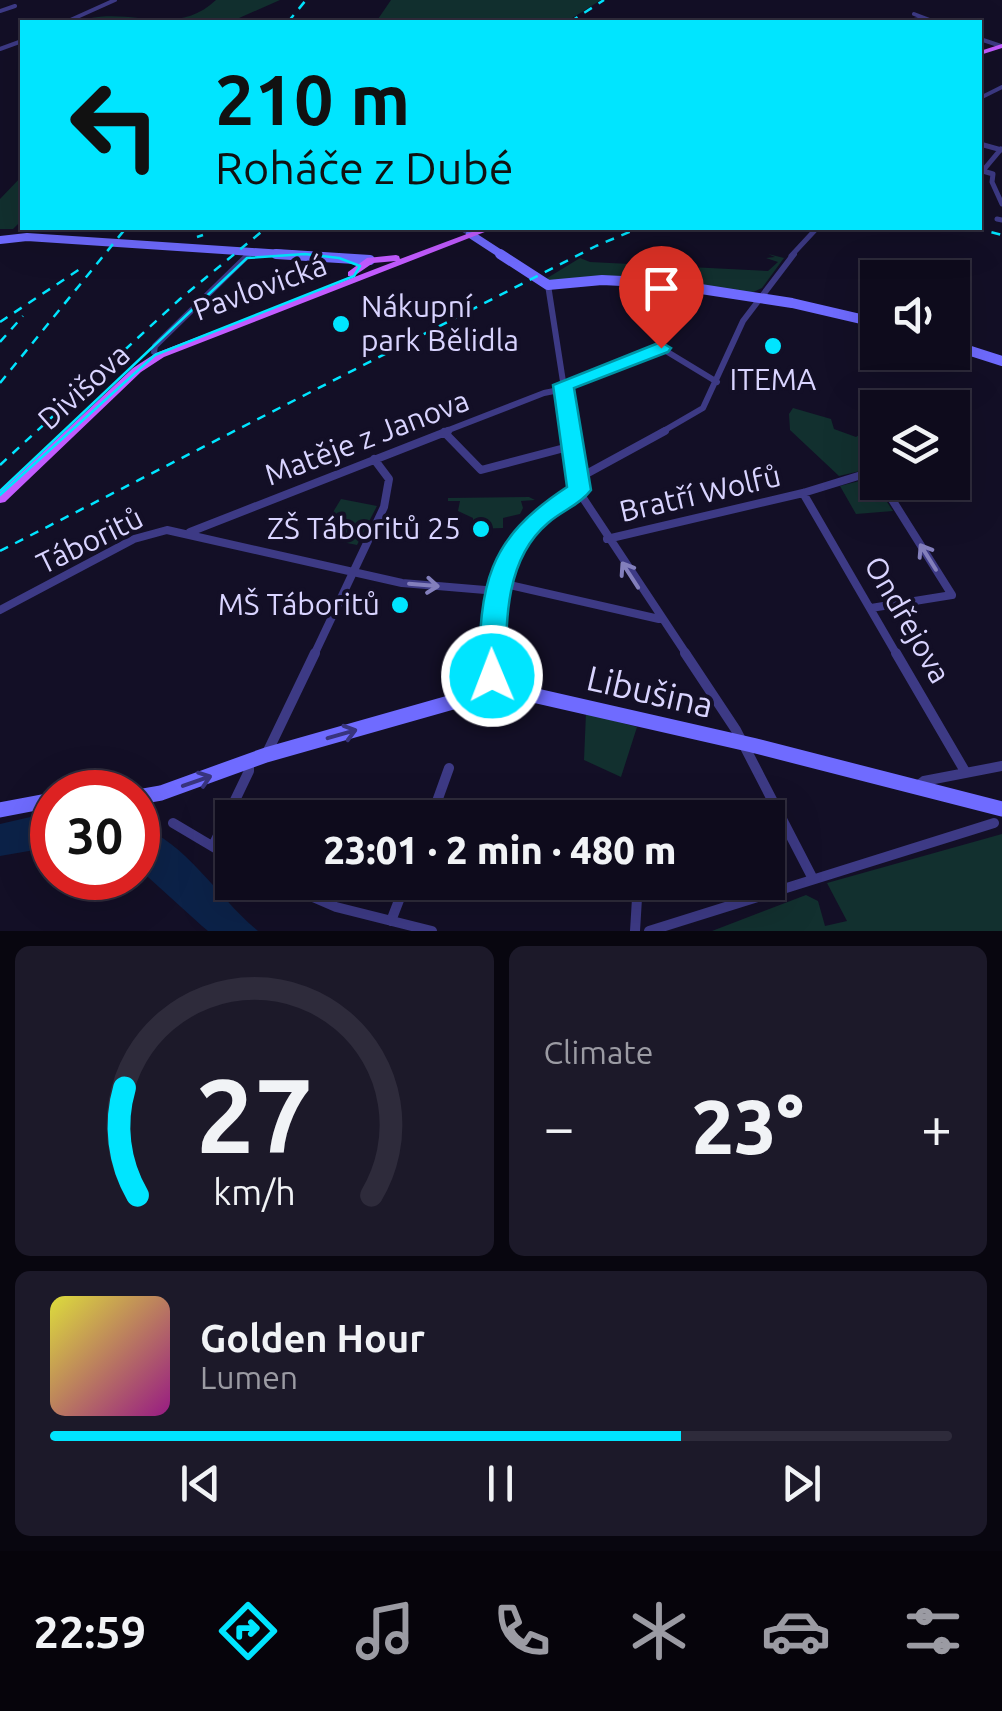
<!DOCTYPE html>
<meta charset="utf-8">
<style>
body{margin:0;font-family:Ubuntu,sans-serif;background:#1c1929;color:#f1f3f6;height:100vh;display:flex;flex-direction:column;font-size:38px;white-space:nowrap}
*{box-sizing:border-box;margin:0}
p{font-size:32px;color:#9b9ba3}
.icon{flex:none;width:55px;height:55px;fill:none;stroke:currentColor;stroke-width:2;stroke-linecap:round;stroke-linejoin:round}
.map{position:relative;height:931px;overflow:hidden}
.sheet{display:flex;flex-direction:column;gap:15px;padding:15px;background:#08060f;flex:1}
.sheet>*{flex:none}
.top-card{position:absolute;left:20px;top:20px;width:962px;height:210px;border-radius:0px;box-shadow:0 10px 40px #0002,0 0 0 2px #2e2b3b;background:#00e5ff;color:#111;overflow:hidden}
.controls{position:absolute;left:860px;top:260px;display:grid;gap:20px}
.controls a{display:grid;place-items:center;width:110px;height:110px;border-radius:0px;background:#0e0b1c;box-shadow:0 10px 40px #0002,0 0 0 2px #2e2b3b;font-size:50px}
.speed{position:absolute;left:30px;top:770px;display:flex;gap:20px;font-size:50px;font-weight:700;text-align:center}
.speed>*{display:grid;place-content:center;width:130px;height:130px;border-radius:50%;background:#0e0b1c;box-shadow:0 10px 40px #0002,0 0 0 2px #2e2b3b;line-height:1}
.speed .limit{border:15px solid #d22;background:#fff;color:#111}
.pin{position:absolute;display:grid;place-items:center;width:85px;height:85px;color:#fff;margin:-102px -42px;border-radius:50% 50% 50% 0;rotate:-45deg;box-shadow:0 0 10px #0007}
.pin .icon{rotate:45deg}
.me{position:absolute;width:110px;margin:-55px;rotate:359deg;stroke-linejoin:round;filter:drop-shadow(0 0 8px #0008)}
.turn{display:flex;align-items:center;gap:35px;height:210px;padding:0 30px;font-size:45px}
.turn .icon{width:130px;height:130px;stroke-width:2.5}
.turn b{display:block;font-size:70px;line-height:85px}
.big{font-size:75px;font-weight:800;line-height:1.1}
.sheet .widget{flex:1;display:flex;flex-direction:column;justify-content:center;gap:15px;min-width:0;padding:0 35px;border-radius:15px;background:#1c1929}
.sheet .dial{align-items:center;gap:0}
.dial svg{height:260px;overflow:visible;fill:none;stroke:#2e2b3b;stroke-width:7;stroke-linecap:round;text-anchor:middle}
.dial text{fill:#f1f3f6;stroke:none}
.song{display:flex;align-items:center;gap:30px}
.cover{width:120px;height:120px;border-radius:15px;background:linear-gradient(135deg,hsl(60 70% 55%),hsl(310 70% 35%))}
.played{height:10px;border-radius:5px;background:linear-gradient(90deg,#00e5ff 70%,#2e2b3b 70%)}
.keys{display:flex;justify-content:space-around;direction:ltr}
.heat{display:flex;justify-content:space-between;align-items:center;font-size:55px;direction:ltr}
.sheet .tiles{flex:1;display:grid;gap:15px;grid-template-columns:1fr 1fr}
.widget:last-child{grid-column:span 2}
.trip{position:absolute;left:215px;top:800px;width:570px;height:100px;border-radius:0px;background:#0e0b1c;box-shadow:0 10px 40px #0002,0 0 0 2px #2e2b3b;font-weight:800;line-height:100px;text-align:center}
.menu{display:flex;height:160px;justify-content:space-around;align-items:center;background:#06040b;color:#9b9ba3}
.menu .icon{width:70px;height:70px}
.menu .on{color:#00e5ff}
.menu b{font-size:45px;color:#f1f3f6}
.map>svg:first-child{display:block}
.green{fill:#12302f}
.water{fill:#0c2248}
.lines{fill:none;stroke-linecap:round;stroke-linejoin:round}
.street-far4{stroke:#3d3a85;stroke-width:4}
.street-far3{stroke:#3d3a85;stroke-width:5}
.street-far2{stroke:#3d3a85;stroke-width:6}
.street-far1{stroke:#3d3a85;stroke-width:8}
.street{stroke:#3d3a85;stroke-width:10}
.secondary-far2{stroke:#6f6bff;stroke-width:8}
.secondary-far1{stroke:#6f6bff;stroke-width:10}
.secondary{stroke:#6f6bff;stroke-width:15}
.primary{fill:#c25bff;fill-rule:evenodd}
.tram{stroke:#00e5ff;stroke-width:2.5}
.rail{stroke:#00e5ff;stroke-width:2.5;stroke-dasharray:9 8;stroke-linecap:butt}
.oneway{stroke:#837fbc}
.oneway2{stroke:#38347d}
.route{fill:#00e5ff;stroke:#0095a6;stroke-width:2.5}
.poi-dot{fill:#00e5ff;stroke:#130f26;stroke-width:4}
.labels{text-anchor:middle;stroke-width:8;stroke-linejoin:round;paint-order:stroke}
.street-label{font-size:30px;fill:#d9d4ff;stroke:#130f26}
.poi-label{font-size:30px;fill:#d9d4ff;stroke:#130f26;text-anchor:end}
.near-street-label{font-size:35px;fill:#d9d4ff;stroke:#130f26}
</style>
<div class="map">
<svg width="1002" height="931" viewBox="0 0 1002 931">
<rect width="100%" height="100%" fill="#130f26"/>
<!-- green -->
<path class="green" d="M 216,0 L 280,0 L 230,22 L 76,22 C 127,3 174,40 216,0 Z
M 391,0 L 601,0 L 566,22 L 376,22 Z
M 22,176 L 22,220 L 13,229 L 0,229 L 0,199 Z
M 768,254 L 784,258 L 762,288 L 751,293 L 698,286 L 554,284 L 544,280 L 580,258 L 590,262 L 768,271 L 778,262 L 766,258 L 775,257 Z
M 793,408 L 831,419 L 834,429 L 856,437 L 866,430 L 877,433 L 874,450 L 877,467 L 839,476 L 790,430 L 789,414 Z
M 871,478 L 893,511 L 856,514 L 840,486 Z
M 529,497 L 535,500 L 521,501 L 523,508 L 520,514 L 503,518 L 503,528 L 473,529 L 473,518 L 458,511 L 460,501 L 448,501 L 448,498 Z
M 341,499 L 377,506 L 357,545 L 318,537 Z
M 586,713 L 637,727 L 621,777 L 584,760 Z
M 1002,834 L 1002,931 L 712,931 L 806,895 L 818,901 L 825,926 L 847,921 L 827,883 Z"/>
<!-- water -->
<path class="water" d="M 52,812 L 52,847 L 0,856 L 0,824 Z
M 138,825 C 188,844 217,897 258,931 L 208,931 L 202,926 L 138,868 Z"/>
<g class="lines">
<!-- street-far4 -->
<path class="street-far4" d="M 0,11 L 15,6
M 914,14 L 935,22
M 66,22 L 115,0
M 904,22 L 924,18
M 980,39 L 1001,46
M 0,49 L 22,41
M 980,98 L 1002,87"/>
<!-- street-far3 -->
<path class="street-far3" d="M 980,144 L 1002,150
M 983,171 L 993,174 L 992,182 L 1002,204
M 981,173 L 1001,149
M 997,219 L 1002,220
M 461,228 L 470,234
M 247,256 L 251,252
M 791,256 L 817,228"/>
<!-- street-far2 -->
<path class="street-far2" d="M 548,285 L 571,433
M 154,352 L 155,346 L 249,254
M 563,385 L 661,348 L 717,382
M 441,433 L 544,393 L 564,389
M 660,433 L 703,408 L 743,321 L 794,254"/>
<!-- street-far1 -->
<path class="street-far1" d="M 571,431 L 581,495 L 687,655
M 444,432 L 481,470 L 572,446
M 577,479 L 665,431
M 803,493 L 897,655
M 190,532 L 448,431
M 607,539 L 803,493 L 868,473 L 878,477
M 501,583 L 659,619
M 871,608 L 952,595 L 881,482
M 0,610 L 134,539 L 167,530 L 402,583 L 497,591
M 314,655 L 384,507 L 389,479 L 374,459
M 491,655 C 492,578 515,534 579,491"/>
<!-- street -->
<path class="street" d="M 491,653 L 494,688
M 685,653 L 736,730 L 812,877
M 896,653 L 966,773
M 266,755 L 315,653
M 916,787 L 924,781 L 1002,766
M 431,818 L 449,768
M 173,823 L 232,858
M 213,846 L 249,771 L 249,762
M 278,882 L 336,907 L 432,931
M 391,921 L 406,882
M 635,931 L 638,882
M 649,931 L 994,823"/>
<!-- secondary-far2 -->
<path class="secondary-far2" d="M 470,234 L 504,256
M 0,240 L 27,237 L 313,256"/>
<!-- secondary-far1 -->
<path class="secondary-far1" d="M 276,254 L 370,260
M 500,254 L 548,285 L 602,280 L 662,283 L 792,303 L 878,323
M 952,345 L 1002,361"/>
<!-- secondary -->
<path class="secondary" d="M 138,797 L 161,793 L 266,755 L 502,688 L 752,745 L 1002,809
M 0,810 L 52,800"/>
<!-- primary -->
<path class="primary" d="M 1002,44 L 1002,48 L 980,55 L 980,51 Z
M 483,228 L 495,228 L 164,357 L 141,372 L 5,502 L 0,503 L 0,492 L 133,368 L 156,353 L 396,261 L 373,263 L 354,276 L 348,276 L 348,272 L 367,258 L 396,255 L 399,256 L 400,259 Z"/>
<!-- tram -->
<path class="tram" d="M 0,491 L 247,258 L 305,254 L 339,258 L 360,266 L 354,276 L 155,355 L 0,495"/>
<!-- rail -->
<path class="rail" d="M 288,22 L 306,0
M 570,22 L 604,0
M 975,228 L 1002,235
M 197,237 L 203,235
M 0,322 L 83,267
M 0,342 L 23,316
M 0,383 L 126,228
M 0,465 L 180,299 L 266,228
M 0,551 L 596,246 L 639,228"/>
</g>
<!-- one-way arrows -->
<defs><path id="oneway-shaft" d="M-6 0H5M1.5-3L5.5 0L1.5 3" fill="none" stroke-width="1.6" stroke-linecap="round" stroke-linejoin="round" transform="scale(2.5)"/></defs>
<g class="oneway">
<use href="#oneway-shaft" transform="translate(928 557) rotate(-122)"/>
<use href="#oneway-shaft" transform="translate(630 575) rotate(-123)"/>
<use href="#oneway-shaft" transform="translate(424 585) rotate(5)"/>
</g>
<g class="oneway2">
<use href="#oneway-shaft" transform="translate(342 734) rotate(-16)"/>
<use href="#oneway-shaft" transform="translate(197 781) rotate(-19)"/>
</g>
<!-- route -->
<path class="route" d="M 661,342 L 671,348 L 668,352 L 574,388 L 591,490 C 580,505 561,511 548,523 C 504,560 506,624 506,676 L 502,683 L 492,687 L 483,683 L 479,676 C 480,584 486,540 567,487 L 553,385 Z"/>
<!-- markers -->
<g class="poi-dot">
<circle cx="341" cy="324" r="10"/>
<circle cx="773" cy="346" r="10"/>
<circle cx="481" cy="529" r="10"/>
<circle cx="400" cy="605" r="10"/>
</g>
<g class="labels">
<!-- street labels -->
<g class="street-label">
<text transform="translate(260 288) rotate(-20)" y="10">Pavlovická</text>
<text transform="translate(84 387) rotate(-42)" y="10">Divišova</text>
<text transform="translate(367 438) rotate(-21)" y="10">Matěje z Janova</text>
<text transform="translate(700 494) rotate(-13)" y="10">Bratří Wolfů</text>
<text transform="translate(90 541) rotate(-26)" y="10">Táboritů</text>
<text transform="translate(907 620) rotate(60)" y="10">Ondřejova</text>
</g>
<!-- poi labels -->
<g class="poi-label">
<text x="361" y="317" text-anchor="start">Nákupní<tspan x="361" dy="34">park Bělidla</tspan></text>
<text x="773" y="390" text-anchor="middle">ITEMA</text>
<text x="461" y="539">ZŠ Táboritů 25</text>
<text x="380" y="615">MŠ Táboritů</text>
</g>
<!-- near-street labels -->
<g class="near-street-label">
<text transform="translate(650 692) rotate(13)" y="12">Libušina</text>
</g>
</g>
</svg>
<div class="controls">
<a><svg class="icon" aria-label="sound" viewBox="0 0 24 24"><path d="M4 9h4l5-4v14l-5-4H4zM17 9q2 3 0 6"/></svg></a>
<a><svg class="icon" aria-label="layers" viewBox="0 0 24 24"><path d="M12 4l9 5-9 5-9-5zM3 14l9 5 9-5"/></svg></a>
</div>
<div class="speed"><div class="limit">30</div></div>
<div class="pin" style="left:661px;top:348px;background:#d93025"><svg class="icon" aria-label="arrive" viewBox="0 0 24 24"><path d="M6 21V4h12l-3 4 3 4H6"/></svg></div>
<svg class="me" style="left:492px;top:676px" viewBox="-20 -20 40 40"><circle r="17" fill="#00e5ff" stroke="#fff" stroke-width="3"/><path d="M0-11L8 9 0 5-8 9z" fill="#fff"/></svg>
<div class="trip">23:01 · 2 min · 480 m</div>
<div class="top-card">
<div class="turn"><svg class="icon" aria-label="left" viewBox="0 0 24 24"><path d="M17 20v-9H6M10 6l-5 5 5 5"/></svg><div><b>210 m</b>Roháče z Dubé</div></div>
</div>
</div>
<section class="sheet">
<div class="tiles">
<div class="widget dial"><svg viewBox="0 0 100 80">
<path d="M14 69A42 42 0 1 1 86 69"/>
<path d="M14 69A42 42 0 0 1 10 36" stroke="#00e5ff"/>
<text x="50" y="56" font-size="32" font-weight="700">27</text>
<text x="50" y="72" font-size="11">km/h</text>
</svg></div>
<div class="widget"><p>Climate</p>
<div class="heat"><a>−</a><b class="big">23°</b><a>+</a></div>
</div>
<div class="widget">
<div class="song"><i class="cover"></i><div><b>Golden Hour</b><p>Lumen</p></div></div>
<div class="played"></div>
<div class="keys"><svg class="icon" aria-label="previous" viewBox="0 0 24 24"><path d="M18 5L8 12l10 7zM5 5v14"/></svg><svg class="icon" aria-label="pause" viewBox="0 0 24 24"><path d="M8 5v14M16 5v14"/></svg><svg class="icon" aria-label="next" viewBox="0 0 24 24"><path d="M6 5l10 7-10 7zM19 5v14"/></svg></div>
</div>
</div>
</section>
<nav class="menu">
<b>22:59</b>
<svg class="icon on" aria-label="directions" viewBox="0 0 24 24"><path d="M12 3l9 9-9 9-9-9zM9 14v-3h6M13 9l2 2-2 2"/></svg>
<svg class="icon" aria-label="music" viewBox="0 0 24 24"><path d="M9 18V5l10-2v13"/><circle cx="6" cy="18" r="3"/><circle cx="16" cy="16" r="3"/></svg>
<svg class="icon" aria-label="phone" viewBox="0 0 24 24"><path d="M5 4h4l2 5-3 2q2 4 5 5l2-3 5 2v4C11 20 4 13 5 4z"/></svg>
<svg class="icon" aria-label="climate" viewBox="0 0 24 24"><path d="M12 3v18M4 7l16 10M4 17L20 7"/></svg>
<svg class="icon" aria-label="car" viewBox="0 0 24 24"><path d="M5 17H2v-5l4-1 3-4h7l3 4 3 1v5h-3M9 17h6M6 11h13"/><circle cx="7" cy="17" r="2"/><circle cx="17" cy="17" r="2"/></svg>
<svg class="icon" aria-label="filters" viewBox="0 0 24 24"><path d="M4 7h16M4 17h16"/><circle cx="9" cy="7" r="2"/><circle cx="15" cy="17" r="2"/></svg>
</nav>
